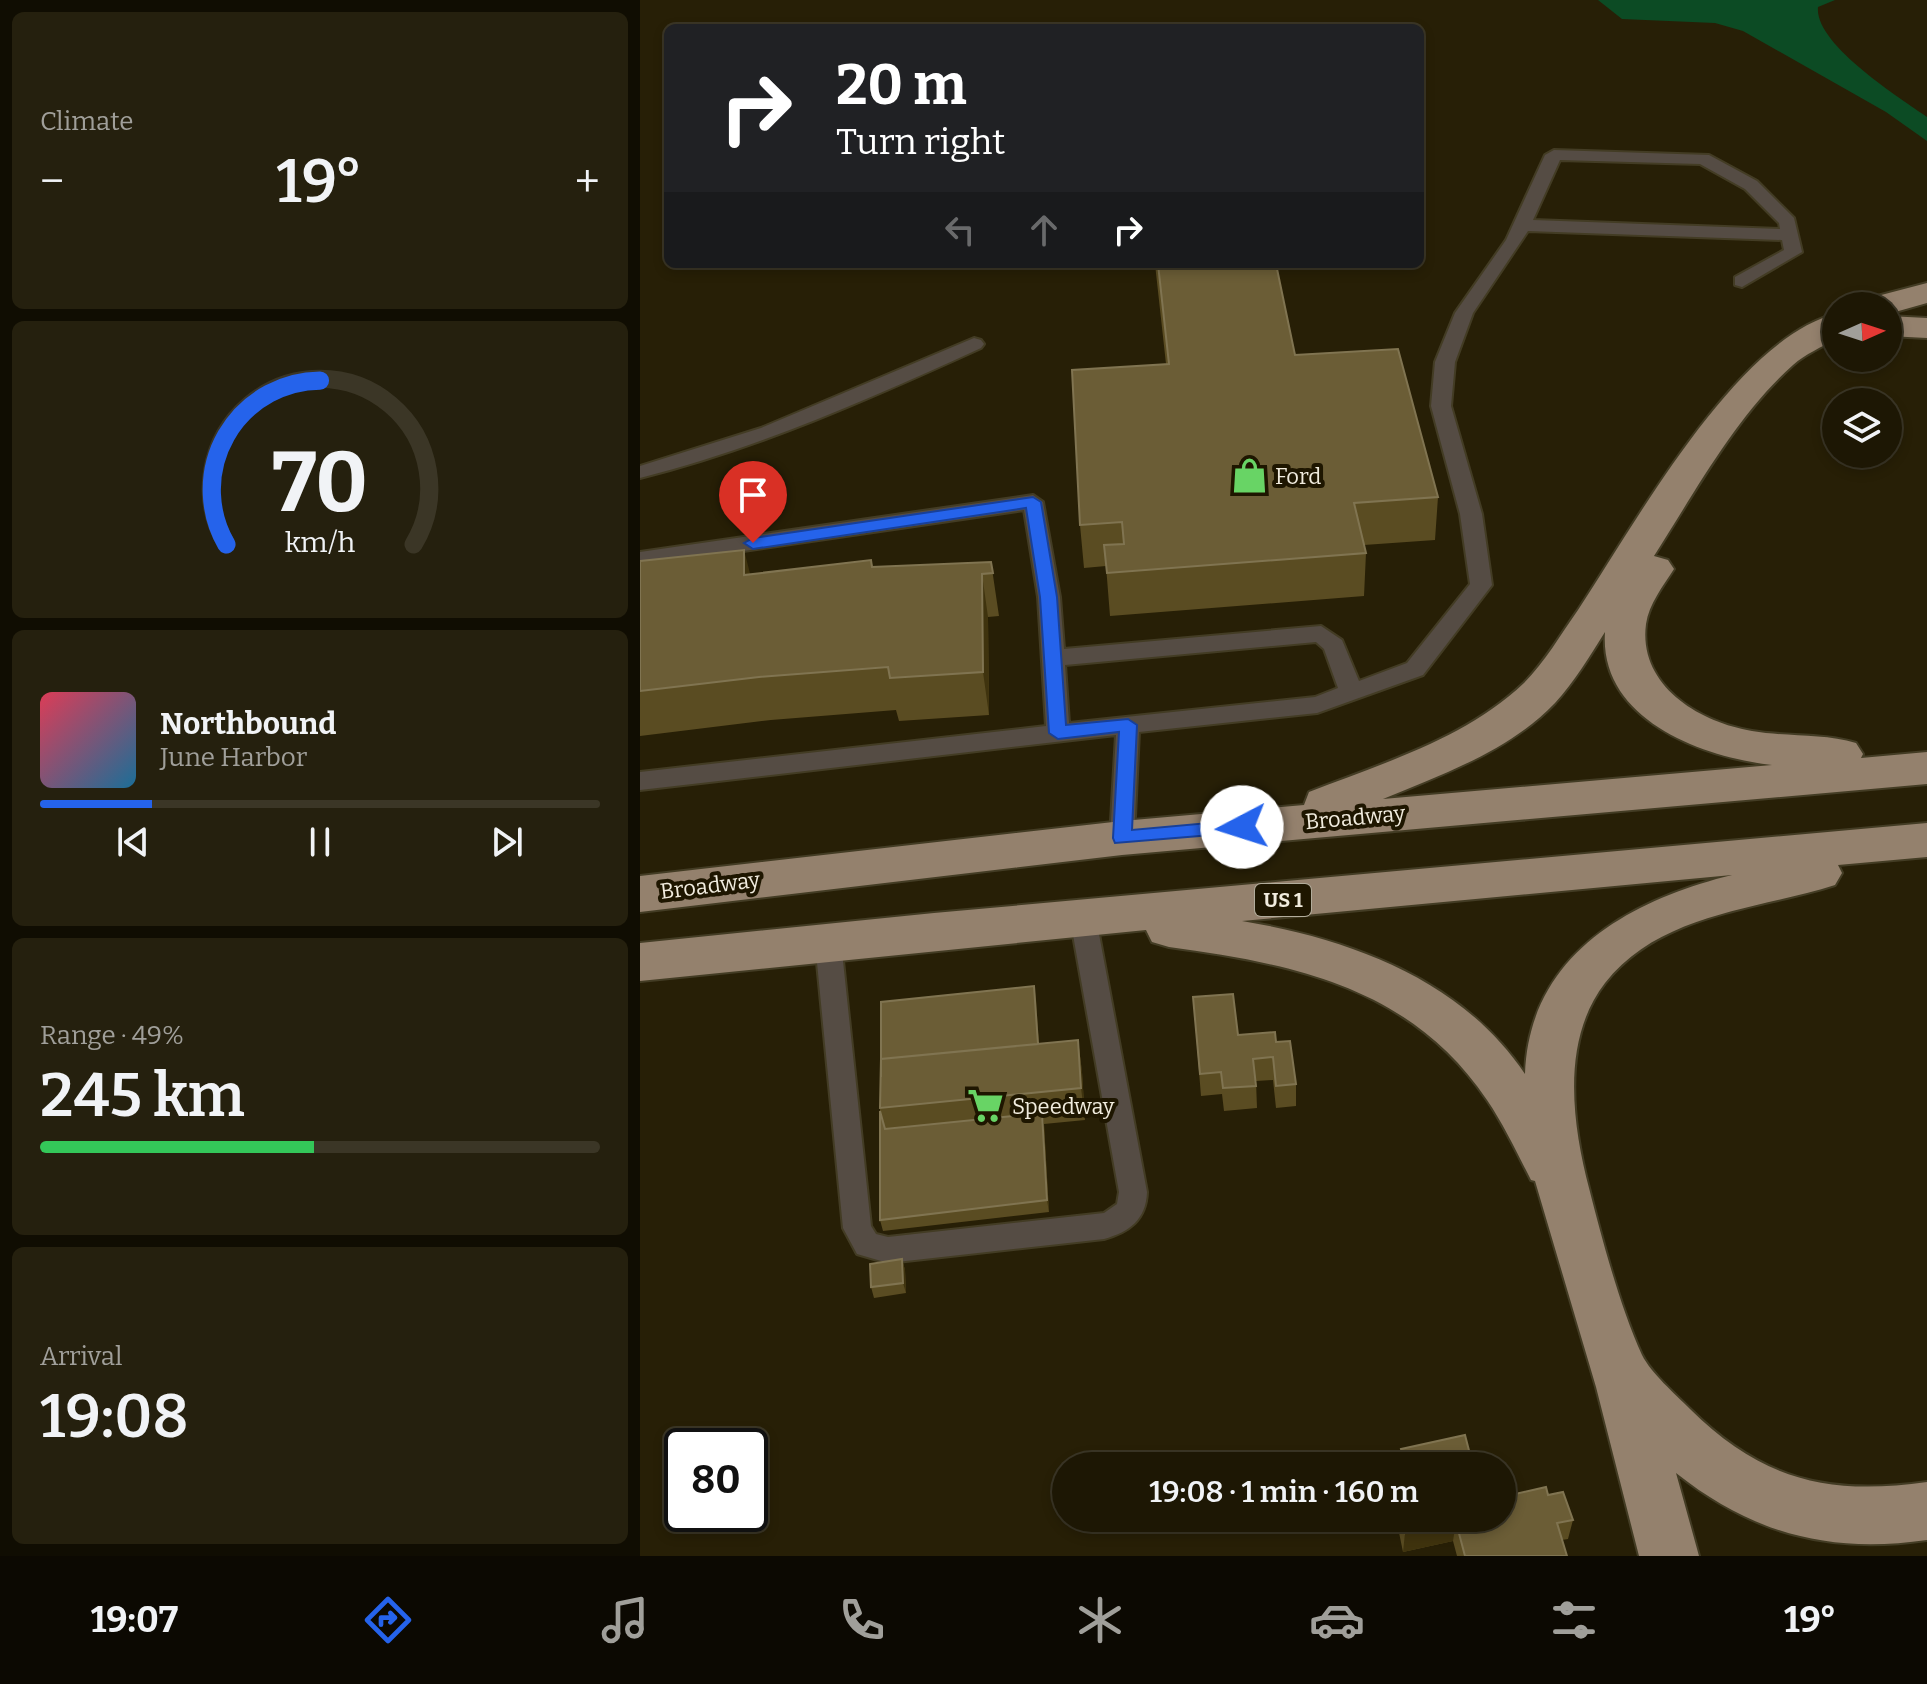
<!DOCTYPE html>
<meta charset="utf-8">
<style>
body{margin:0;font-family:Bitter,serif;background:#25200e;color:#f1f3f6;height:100vh;display:flex;flex-direction:column;font-size:30px;white-space:nowrap}
*{box-sizing:border-box;margin:0}
p{font-size:26px;color:#a09f9a}
.icon{flex:none;width:44px;height:44px;fill:none;stroke:currentColor;stroke-width:2;stroke-linecap:round;stroke-linejoin:round}
.map{position:relative;flex:1;overflow:hidden}
.panel{display:flex;flex-direction:column;gap:12px;padding:12px;background:#100d02;width:640px}
.panel>*{flex:none}
.hud{position:absolute;left:24px;top:24px;width:760px;height:244px;border-radius:12px;box-shadow:0 4px 12px #0003,0 0 0 2px #3b3626;background:#202124;color:#fff;overflow:hidden}
.needle{width:52px;rotate:87deg}
.controls{position:absolute;left:1182px;top:292px;display:grid;gap:16px}
.controls a{display:grid;place-items:center;width:80px;height:80px;border-radius:50%;background:#1d1704;box-shadow:0 4px 12px #0003,0 0 0 2px #3b3626;font-size:40px}
.speed{position:absolute;left:24px;top:1428px;display:flex;gap:16px;font-size:40px;font-weight:700;text-align:center}
.speed>*{display:grid;place-content:center;width:104px;height:104px;border-radius:50%;background:#1d1704;box-shadow:0 4px 12px #0003,0 0 0 2px #3b3626;line-height:1}
.speed .limit{border:4px solid #111;border-radius:12px;background:#fff;color:#111}
.pin{position:absolute;display:grid;place-items:center;width:68px;height:68px;color:#fff;margin:-82px -34px;border-radius:50% 50% 50% 0;rotate:-45deg;box-shadow:0 0 8px #0007}
.pin .icon{rotate:45deg}
.me{position:absolute;width:88px;margin:-44px;rotate:265deg;stroke-linejoin:round;filter:drop-shadow(0 0 6px #0008)}
.turn{display:flex;align-items:center;gap:28px;height:168px;padding:0 40px;font-size:36px}
.turn .icon{width:104px;height:104px;stroke-width:2.5}
.turn b{display:block;font-size:56px;line-height:68px}
.lanes{display:flex;align-items:center;height:76px;padding:0 40px;background:#0003;justify-content:center;gap:40px;direction:ltr}
.lanes .off{opacity:.35}
.big{font-size:60px;font-weight:600;line-height:1.1}
.panel .tile{flex:1;display:flex;flex-direction:column;justify-content:center;gap:12px;min-width:0;padding:0 28px;border-radius:12px;background:#25200e}
.panel .dial{align-items:center;gap:0}
.dial svg{height:208px;overflow:visible;fill:none;stroke:#3b3626;stroke-width:7;stroke-linecap:round;text-anchor:middle}
.dial text{fill:#f1f3f6;stroke:none}
.song{display:flex;align-items:center;gap:24px}
.cover{width:96px;height:96px;border-radius:12px;background:linear-gradient(135deg,hsl(350 70% 55%),hsl(200 70% 35%))}
.played{height:8px;border-radius:4px;background:linear-gradient(90deg,#2563eb 20%,#3b3626 20%)}
.keys{display:flex;justify-content:space-around;direction:ltr}
.heat{display:flex;justify-content:space-between;align-items:center;font-size:44px;direction:ltr}
.charge{height:12px;border-radius:6px;background:linear-gradient(90deg,#34c759 49%,#3b3626 0)}
.trip{position:absolute;left:412px;top:1452px;width:464px;height:80px;border-radius:40px;background:#1d1704;box-shadow:0 4px 12px #0003,0 0 0 2px #3b3626;font-weight:600;line-height:80px;text-align:center}
.menu{display:flex;height:128px;justify-content:space-around;align-items:center;background:#0c0902;color:#a09f9a}
.menu .icon{width:56px;height:56px}
.menu .on{color:#2563eb}
.menu b{font-size:36px;color:#f1f3f6}
main{display:flex;flex:1;min-height:0}
.map>svg:first-child{display:block}
.green{fill:#0c4b24}
.lines{fill:none;stroke-linecap:round;stroke-linejoin:round}
.service-casing{stroke:#433c24;stroke-width:4}
.trunk-casing{stroke:#433c24;stroke-width:4}
.service{fill:#554c44;fill-rule:evenodd}
.trunk{fill:#94816d;fill-rule:evenodd}
.wall{fill:#5a4c22}
.shaded-wall{fill:#3f330e}
.building{fill:#6b5d36;stroke:#807451;stroke-width:2}
.route{fill:#2563eb;stroke:#184099;stroke-width:2}
.labels{text-anchor:middle;stroke-width:8;stroke-linejoin:round;paint-order:stroke}
.shield{fill:#1e1600;stroke:#b2ac9b;stroke-width:2}
.shield-label{font-size:20px;font-weight:bold;fill:#f1ecde}
.poi-label{font-size:22px;fill:#f1ecde;stroke:#1e1600;text-anchor:start}
.street-label{font-size:22px;fill:#f1ecde;stroke:#1e1600}
</style>
<main>
<section class="panel">
<div class="tile"><p>Climate</p>
<div class="heat"><a>−</a><b class="big">19°</b><a>+</a></div>
</div>
<div class="tile dial"><svg viewBox="0 0 100 80">
<path d="M14 69A42 42 0 1 1 86 69"/>
<path d="M14 69A42 42 0 0 1 50 6" stroke="#2563eb"/>
<text x="50" y="56" font-size="32" font-weight="700">70</text>
<text x="50" y="72" font-size="11">km/h</text>
</svg></div>
<div class="tile">
<div class="song"><i class="cover"></i><div><b>Northbound</b><p>June Harbor</p></div></div>
<div class="played"></div>
<div class="keys"><svg class="icon" aria-label="previous" viewBox="0 0 24 24"><path d="M18 5L8 12l10 7zM5 5v14"/></svg><svg class="icon" aria-label="pause" viewBox="0 0 24 24"><path d="M8 5v14M16 5v14"/></svg><svg class="icon" aria-label="next" viewBox="0 0 24 24"><path d="M6 5l10 7-10 7zM19 5v14"/></svg></div>
</div>
<div class="tile"><p>Range · 49%</p><b class="big">245 km</b><div class="charge"></div></div>
<div class="tile"><p>Arrival</p><b class="big">19:08</b></div>
</section>
<div class="map">
<svg width="1287" height="1556" viewBox="0 0 1287 1556">
<rect width="100%" height="100%" fill="#271f06"/>
<!-- green -->
<path class="green" d="M 958,0 L 1195,0 L 1178,7 C 1174,44 1260,98 1287,117 L 1287,141 L 1246,112 L 1103,31 L 1075,23 L 982,19 Z"/>
<g class="lines">
<defs>
<path id="service" d="M 914,150 L 1069,155 L 1117,181 L 1154,218 L 1162,252 L 1102,287 L 1095,285 L 1095,277 L 1144,250 L 1142,240 L 888,231 L 833,313 L 815,362 L 811,406 L 842,514 L 852,585 L 783,675 L 677,713 L 499,732 L 494,838 L 491,845 L 473,845 L 470,838 L 476,735 L 0,790 L 0,772 L 406,726 L 398,597 L 384,510 L 0,566 L 0,552 L 393,495 L 403,502 L 420,597 L 424,649 L 681,626 L 702,640 L 719,681 L 767,663 L 830,584 L 820,514 L 791,406 L 795,362 L 815,313 L 866,240 L 905,155 ZM 920,160 L 1060,164 L 1105,189 L 1139,223 L 1140,229 L 893,220 ZM 676,642 L 684,649 L 698,688 L 675,697 L 429,723 L 425,665 Z
M 334,338 L 341,340 L 344,344 L 341,348 C 229,399 119,448 0,478 L 0,466 L 121,428 Z
M 443,908 L 452,911 L 456,918 L 507,1192 C 506,1220 489,1232 464,1239 L 248,1263 L 217,1254 L 203,1228 L 175,942 L 179,935 L 188,932 L 197,935 L 201,942 L 231,1226 L 236,1234 L 248,1237 L 464,1213 L 477,1204 L 479,1192 L 430,918 L 434,911 Z"/>
<path id="trunk" d="M 1287,283 L 1287,303 L 1248,314 L 1248,306 L 1221,306 L 1226,299 Z
M 1196,314 L 1196,339 C 1182,347 1165,354 1153,365 C 1096,416 1055,492 1014,556 L 1028,560 L 1034,569 C 1023,586 1009,604 1006,624 C 998,685 1058,722 1112,731 C 1146,737 1183,733 1216,743 L 1223,754 L 1221,758 L 1287,752 L 1287,784 L 482,855 L 0,912 L 0,876 L 482,821 L 664,805 L 669,792 C 743,763 825,739 884,683 C 905,662 921,634 938,610 C 994,526 1096,338 1196,314 ZM 965,632 C 959,719 1061,757 1132,765 L 743,799 C 803,774 869,751 915,703 C 934,682 950,656 965,632 Z
M 1248,316 L 1287,318 L 1287,338 L 1248,336 Z
M 1287,823 L 1287,857 L 1198,865 L 1202,873 L 1195,885 C 1117,910 1020,913 965,983 C 921,1040 932,1123 949,1188 C 962,1239 980,1307 1002,1355 C 1011,1373 1035,1394 1050,1409 C 1122,1480 1188,1496 1287,1482 L 1287,1540 C 1190,1554 1113,1534 1036,1473 L 1059,1556 L 999,1556 L 956,1387 L 895,1181 L 891,1180 C 877,1153 864,1125 847,1100 C 771,987 654,964 529,947 L 512,942 L 506,930 L 0,981 L 0,943 L 294,913 ZM 1092,875 C 990,900 889,955 885,1074 C 821,979 710,939 602,921 Z"/>
</defs>
<!-- service casing -->
<use href="#service" class="service-casing"/>
<!-- trunk casing -->
<use href="#trunk" class="trunk-casing"/>
<!-- service -->
<use href="#service" class="service"/>
<!-- trunk -->
<use href="#trunk" class="trunk"/>
</g>
<!-- wall -->
<path class="wall" d="M 515,264 L 636,264 L 655,355 L 798,497 L 795,540 L 724,545 L 726,553 L 724,596 L 470,616 L 466,566 L 444,568 L 440,525 L 526,364 Z
M 231,560 L 233,567 L 351,562 L 359,616 L 348,617 L 349,715 L 259,721 L 256,710 L 131,720 L 0,736 L 0,561 L 111,574 Z
M 394,986 L 399,1044 L 438,1040 L 442,1072 L 445,1120 L 404,1124 L 409,1212 L 243,1231 L 240,1220 L 240,1108 Z
M 553,997 L 598,1035 L 636,1042 L 656,1084 L 656,1106 L 636,1108 L 633,1080 L 616,1081 L 617,1108 L 584,1111 L 582,1094 L 561,1096 Z
M 262,1259 L 265,1270 L 266,1293 L 234,1298 L 231,1287 Z
M 761,1449 L 833,1466 L 760,1466 Z
M 908,1495 L 933,1520 L 928,1539 L 922,1540 L 927,1556 L 817,1556 L 813,1541 L 763,1552 L 756,1518 L 862,1518 Z"/>
<!-- shaded-wall -->
<path class="shaded-wall" d="M 104,550 L 115,593 L 104,575 Z
M 342,574 L 348,617 L 349,715 L 343,672 Z
M 394,986 L 396,998 L 401,1076 L 399,1065 Z
M 438,1040 L 442,1072 L 445,1120 L 441,1088 Z
M 402,1113 L 404,1124 L 409,1212 L 407,1200 Z
M 262,1259 L 265,1270 L 266,1293 L 263,1283 Z
M 816,1522 L 813,1541 L 763,1552 L 765,1533 Z"/>
<!-- building -->
<path class="building" d="M 518,264 L 636,264 L 655,355 L 758,349 L 798,497 L 714,503 L 726,553 L 467,573 L 464,545 L 484,544 L 482,522 L 440,525 L 432,370 L 529,364 Z
M 104,550 L 104,575 L 231,560 L 232,567 L 351,562 L 353,573 L 342,574 L 343,672 L 250,678 L 248,667 L 119,677 L 0,691 L 0,561 Z
M 394,986 L 398,1044 L 241,1059 L 241,1077 L 241,1002 Z
M 593,994 L 598,1035 L 635,1032 L 636,1042 L 650,1041 L 656,1084 L 636,1086 L 633,1057 L 613,1059 L 616,1086 L 583,1088 L 581,1072 L 560,1074 L 553,997 Z
M 438,1040 L 441,1088 L 240,1108 L 241,1059 Z
M 240,1111 L 245,1129 L 402,1113 L 407,1200 L 240,1220 Z
M 262,1259 L 263,1283 L 231,1287 L 230,1264 Z
M 825,1435 L 833,1466 L 766,1466 L 761,1449 Z
M 906,1487 L 908,1495 L 923,1492 L 933,1520 L 917,1523 L 927,1556 L 825,1556 L 816,1522 L 765,1533 L 762,1518 L 862,1518 L 862,1497 Z"/>
<!-- route -->
<path class="route" d="M 393,497 L 401,502 L 417,597 L 426,725 L 488,719 L 497,725 L 492,830 L 602,820 L 611,827 L 608,832 L 475,843 L 473,838 L 479,732 L 418,739 L 409,733 L 400,597 L 386,508 L 113,549 L 104,543 L 113,538 Z"/>
<!-- icons -->
<defs>
<symbol id="shop-bare" viewBox="-9 -9 18 18"><path d="M-5-2.5h2.3a2.7 3.5 0 0 1 5.4 0H5L5.5 6h-11ZM-1.5-2.5h3a1.5 2.3 0 0 0-3 0Z" fill="#68d465" stroke="#1e1600" stroke-width="2.5" paint-order="stroke"/></symbol>
<symbol id="supermarket-bare" viewBox="-9 -9 18 18"><path d="M-6-5.5h2.5l.6 2H6L4.5 2H-2.5L-4.4-4H-6ZM-1.5 3.2a1.3 1.3 0 1 0 .1 0ZM3 3.2a1.3 1.3 0 1 0 .1 0Z" fill="#68d465" stroke="#1e1600" stroke-width="2.5" paint-order="stroke"/></symbol>
</defs>
<g fill-rule="evenodd">
<use href="#shop-bare" x="584" y="450" width="51" height="51"/>
<use href="#supermarket-bare" x="320" y="1080" width="51" height="51"/>
</g>
<g class="labels">
<!-- shield labels -->
<rect class="shield" x="615" y="884" width="56" height="32" rx="6"/>
<g class="shield-label">
<text x="643" y="907">US 1</text>
</g>
<!-- poi labels -->
<g class="poi-label">
<text x="635" y="484">Ford</text>
<text x="372" y="1114">Speedway</text>
</g>
<!-- street labels -->
<g class="street-label">
<text transform="translate(715 817) rotate(-5)" y="8">Broadway</text>
<text transform="translate(70 885) rotate(-7)" y="8">Broadway</text>
</g>
</g>
</svg>
<div class="controls">
<a><svg class="needle" viewBox="-14 -14 28 28"><path d="M0-13l5 13h-10z" fill="#e53935"/><path d="M0 13l5-13h-10z" fill="#a09f9a"/></svg></a>
<a><svg class="icon" aria-label="layers" viewBox="0 0 24 24"><path d="M12 4l9 5-9 5-9-5zM3 14l9 5 9-5"/></svg></a>
</div>
<div class="speed"><div class="limit">80</div></div>
<div class="pin" style="left:113px;top:543px;background:#d93025"><svg class="icon" aria-label="arrive" viewBox="0 0 24 24"><path d="M6 21V4h12l-3 4 3 4H6"/></svg></div>
<svg class="me" style="left:602px;top:827px" viewBox="-20 -20 40 40"><circle r="19" fill="#fff"/><path d="M0-13L10 11 0 6-10 11z" fill="#2563eb"/></svg>
<div class="trip">19:08 · 1 min · 160 m</div>
<div class="hud">
<div class="turn"><svg class="icon" aria-label="right" viewBox="0 0 24 24"><path d="M7 20v-9h11M14 6l5 5-5 5"/></svg><div><b>20 m</b>Turn right</div></div>
<div class="lanes"><svg class="icon off" aria-label="left" viewBox="0 0 24 24"><path d="M17 20v-9H6M10 6l-5 5 5 5"/></svg><svg class="icon off" aria-label="ahead" viewBox="0 0 24 24"><path d="M12 20V5M6 11l6-6 6 6"/></svg><svg class="icon" aria-label="right" viewBox="0 0 24 24"><path d="M7 20v-9h11M14 6l5 5-5 5"/></svg></div>
</div>
</div>
</main>
<nav class="menu">
<b>19:07</b>
<svg class="icon on" aria-label="directions" viewBox="0 0 24 24"><path d="M12 3l9 9-9 9-9-9zM9 14v-3h6M13 9l2 2-2 2"/></svg>
<svg class="icon" aria-label="music" viewBox="0 0 24 24"><path d="M9 18V5l10-2v13"/><circle cx="6" cy="18" r="3"/><circle cx="16" cy="16" r="3"/></svg>
<svg class="icon" aria-label="phone" viewBox="0 0 24 24"><path d="M5 4h4l2 5-3 2q2 4 5 5l2-3 5 2v4C11 20 4 13 5 4z"/></svg>
<svg class="icon" aria-label="climate" viewBox="0 0 24 24"><path d="M12 3v18M4 7l16 10M4 17L20 7"/></svg>
<svg class="icon" aria-label="car" viewBox="0 0 24 24"><path d="M5 17H2v-5l4-1 3-4h7l3 4 3 1v5h-3M9 17h6M6 11h13"/><circle cx="7" cy="17" r="2"/><circle cx="17" cy="17" r="2"/></svg>
<svg class="icon" aria-label="filters" viewBox="0 0 24 24"><path d="M4 7h16M4 17h16"/><circle cx="9" cy="7" r="2"/><circle cx="15" cy="17" r="2"/></svg>
<b>19°</b>
</nav>
